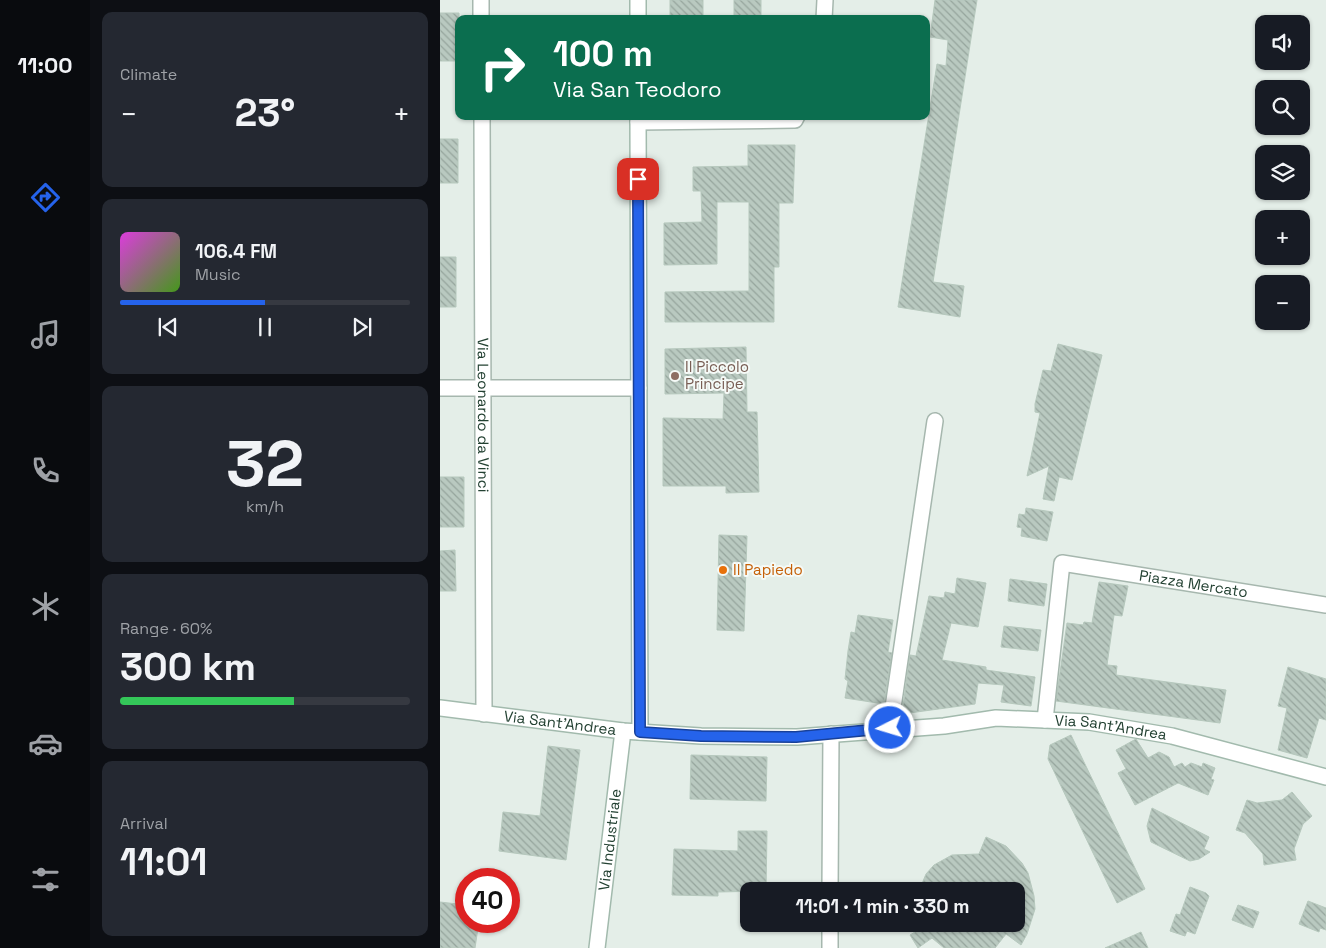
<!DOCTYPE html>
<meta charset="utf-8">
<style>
body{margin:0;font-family:"Space Grotesk",sans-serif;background:#242831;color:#f1f3f6;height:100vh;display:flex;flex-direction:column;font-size:19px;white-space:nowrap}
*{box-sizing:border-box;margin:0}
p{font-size:16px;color:#9ea1a6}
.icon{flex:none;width:28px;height:28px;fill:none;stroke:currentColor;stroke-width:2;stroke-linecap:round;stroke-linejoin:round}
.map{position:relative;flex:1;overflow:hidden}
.panel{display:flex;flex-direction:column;gap:12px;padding:12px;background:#0d0f14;width:350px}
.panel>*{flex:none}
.guide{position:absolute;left:15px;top:15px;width:475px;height:105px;border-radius:10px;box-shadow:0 1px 4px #0004;background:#0b6e4f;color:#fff;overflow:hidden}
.fabs{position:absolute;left:815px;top:15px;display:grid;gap:10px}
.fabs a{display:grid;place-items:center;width:55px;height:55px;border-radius:10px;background:#171b24;box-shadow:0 1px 4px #0004;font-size:25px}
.speed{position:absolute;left:15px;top:868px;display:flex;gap:10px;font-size:25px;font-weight:700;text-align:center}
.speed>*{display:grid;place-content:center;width:65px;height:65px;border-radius:50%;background:#171b24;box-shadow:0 1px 4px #0004;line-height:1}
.speed .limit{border:8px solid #d22;background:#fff;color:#111}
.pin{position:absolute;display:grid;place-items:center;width:42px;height:42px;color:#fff;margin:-21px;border-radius:10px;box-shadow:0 2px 8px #0006}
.me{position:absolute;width:55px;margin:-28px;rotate:265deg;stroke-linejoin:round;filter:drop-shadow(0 0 4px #0008)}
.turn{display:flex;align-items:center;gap:18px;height:105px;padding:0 15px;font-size:22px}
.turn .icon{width:65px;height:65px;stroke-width:2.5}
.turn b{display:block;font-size:35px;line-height:42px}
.big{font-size:38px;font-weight:600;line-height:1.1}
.panel .card{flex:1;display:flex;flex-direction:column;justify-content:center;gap:8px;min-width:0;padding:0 18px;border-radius:10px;background:#242831}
.panel .dial{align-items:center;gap:0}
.dial b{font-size:65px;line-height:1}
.song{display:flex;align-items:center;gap:15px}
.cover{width:60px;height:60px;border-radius:8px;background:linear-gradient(135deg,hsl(300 70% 55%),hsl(100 70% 35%))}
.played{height:5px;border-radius:2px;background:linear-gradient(90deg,#2563eb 50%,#363941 50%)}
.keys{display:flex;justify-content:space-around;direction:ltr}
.heat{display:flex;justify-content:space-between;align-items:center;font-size:28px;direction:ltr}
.charge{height:8px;border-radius:4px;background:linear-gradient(90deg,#34c759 60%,#363941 0)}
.trip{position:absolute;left:300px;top:882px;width:285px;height:50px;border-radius:10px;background:#171b24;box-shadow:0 1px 4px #0004;font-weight:600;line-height:50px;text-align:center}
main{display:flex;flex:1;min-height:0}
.menu{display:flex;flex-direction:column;width:90px;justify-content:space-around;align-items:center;background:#090b0e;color:#9ea1a6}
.menu .icon{width:35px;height:35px}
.menu .current{color:#2563eb}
.menu b{font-size:22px;color:#f1f3f6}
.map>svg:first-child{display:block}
.building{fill:url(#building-back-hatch);stroke:#b6c8bd}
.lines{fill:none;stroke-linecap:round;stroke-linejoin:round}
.street-casing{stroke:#a6b7ae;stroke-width:18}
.secondary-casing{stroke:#a2baad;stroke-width:18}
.street{stroke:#fff;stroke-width:15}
.secondary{stroke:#fff;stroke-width:15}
.route-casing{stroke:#184099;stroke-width:12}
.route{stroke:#2563eb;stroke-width:9}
.education-dot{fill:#8d6e63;stroke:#f5faf7;stroke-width:2}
.food-dot{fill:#e8710a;stroke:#f5faf7;stroke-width:2}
.labels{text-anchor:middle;stroke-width:4;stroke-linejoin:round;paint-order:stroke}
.education-label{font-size:15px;fill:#785e54;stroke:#f5faf7;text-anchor:start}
.street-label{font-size:15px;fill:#234132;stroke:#f5faf7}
.food-label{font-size:15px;fill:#c56008;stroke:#f5faf7;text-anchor:start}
</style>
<main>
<nav class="menu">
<b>11:00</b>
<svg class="icon current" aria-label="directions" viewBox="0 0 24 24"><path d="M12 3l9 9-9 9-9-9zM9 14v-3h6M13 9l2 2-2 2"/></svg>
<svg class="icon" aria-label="music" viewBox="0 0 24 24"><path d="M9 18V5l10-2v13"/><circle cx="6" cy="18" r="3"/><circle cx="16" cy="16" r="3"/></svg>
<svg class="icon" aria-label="phone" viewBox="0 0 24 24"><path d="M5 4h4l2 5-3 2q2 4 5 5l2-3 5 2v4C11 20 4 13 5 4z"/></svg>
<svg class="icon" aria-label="climate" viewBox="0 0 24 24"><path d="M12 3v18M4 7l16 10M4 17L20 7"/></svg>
<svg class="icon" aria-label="car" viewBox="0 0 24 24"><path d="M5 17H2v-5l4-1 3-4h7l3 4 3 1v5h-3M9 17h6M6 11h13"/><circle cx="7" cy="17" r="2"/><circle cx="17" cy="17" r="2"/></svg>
<svg class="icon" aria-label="filters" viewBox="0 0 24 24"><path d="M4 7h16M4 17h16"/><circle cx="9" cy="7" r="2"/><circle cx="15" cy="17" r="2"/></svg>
</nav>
<section class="panel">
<div class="card"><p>Climate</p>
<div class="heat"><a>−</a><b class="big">23°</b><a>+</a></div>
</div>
<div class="card">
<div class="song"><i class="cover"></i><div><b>106.4 FM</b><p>Music</p></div></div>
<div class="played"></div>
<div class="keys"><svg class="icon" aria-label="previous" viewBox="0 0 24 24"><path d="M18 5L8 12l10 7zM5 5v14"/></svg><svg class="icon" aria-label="pause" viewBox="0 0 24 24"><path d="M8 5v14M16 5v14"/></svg><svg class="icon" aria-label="next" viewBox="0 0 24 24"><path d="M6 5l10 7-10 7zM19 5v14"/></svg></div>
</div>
<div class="card dial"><b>32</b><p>km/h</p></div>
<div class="card"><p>Range · 60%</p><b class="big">300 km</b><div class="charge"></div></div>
<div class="card"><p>Arrival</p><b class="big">11:01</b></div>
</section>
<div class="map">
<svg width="886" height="948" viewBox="0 0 886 948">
<defs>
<pattern id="building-back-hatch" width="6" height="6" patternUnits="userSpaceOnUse" patternTransform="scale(1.25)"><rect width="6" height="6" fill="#b9c9c0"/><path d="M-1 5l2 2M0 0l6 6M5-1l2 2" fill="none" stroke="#96a59d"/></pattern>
</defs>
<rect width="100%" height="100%" fill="#e4eee8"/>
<!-- building -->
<path class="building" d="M 230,0 L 263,0 L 263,19 L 230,19 Z
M 294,0 L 321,0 L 321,19 L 294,19 Z
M 495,0 L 537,0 L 493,282 L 524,286 L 520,317 L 458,307 L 497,64 L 506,66 L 508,40 L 490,37 Z
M 0,13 L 19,13 L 19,61 L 0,61 Z
M 0,139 L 18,139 L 18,183 L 0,183 Z
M 308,145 L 355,145 L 353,203 L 339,203 L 339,267 L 334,267 L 334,322 L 225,322 L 225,292 L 309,291 L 309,202 L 277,202 L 277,264 L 224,265 L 224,223 L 262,222 L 261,191 L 253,191 L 253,167 L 308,166 Z
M 0,257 L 16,257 L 16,307 L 0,307 Z
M 618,344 L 662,355 L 632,480 L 619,477 L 614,501 L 603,499 L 609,466 L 587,476 L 600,413 L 595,412 L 595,404 L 603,370 L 611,371 Z
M 306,347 L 307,412 L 317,412 L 319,492 L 286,493 L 286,486 L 223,486 L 223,418 L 283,419 L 284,393 L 225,394 L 225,349 Z
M 0,477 L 24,477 L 24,527 L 0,527 Z
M 586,508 L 613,512 L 607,541 L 581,536 L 582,528 L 577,527 L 579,514 L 585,515 Z
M 279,535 L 307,536 L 304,631 L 277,630 Z
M 15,550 L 16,591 L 0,591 L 0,551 Z
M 517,578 L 546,583 L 538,627 L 511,623 L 502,660 L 546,667 L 546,670 L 595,677 L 591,706 L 561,702 L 564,685 L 538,683 L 535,704 L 462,714 L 470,655 L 476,656 L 489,596 L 504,598 L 505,592 L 515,594 Z
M 570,579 L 607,584 L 604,606 L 568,601 Z
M 659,582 L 688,586 L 682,616 L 674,615 L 667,665 L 677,666 L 676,675 L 786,690 L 780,723 L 616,701 L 627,623 L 643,625 L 644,622 L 652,623 Z
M 418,615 L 453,620 L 448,652 L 452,653 L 444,704 L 405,698 L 408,681 L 405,679 L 408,651 L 411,632 L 415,633 Z
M 564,626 L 601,630 L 598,651 L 561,647 Z
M 848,667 L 886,679 L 886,720 L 879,718 L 867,758 L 838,750 L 847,708 L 838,706 Z
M 631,735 L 705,889 L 677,903 L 608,759 L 610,745 Z
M 696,739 L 708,758 L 719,752 L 729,757 L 734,767 L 742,763 L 745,767 L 751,763 L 762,767 L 763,763 L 775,768 L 771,779 L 774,780 L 768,795 L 738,783 L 695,805 L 678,773 L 686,769 L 676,750 Z
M 108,746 L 140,750 L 126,860 L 59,851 L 63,812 L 100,816 Z
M 251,755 L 327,757 L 326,801 L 250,799 Z
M 852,792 L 872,816 L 863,824 L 854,849 L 856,860 L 824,865 L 823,854 L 805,833 L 796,830 L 807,800 L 817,803 L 842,800 Z
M 712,808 L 769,837 L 764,849 L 770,852 L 759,859 L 750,861 L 711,842 L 707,826 Z
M 298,831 L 327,831 L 326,891 L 278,892 L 278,896 L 232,895 L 234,849 L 298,851 Z
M 546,837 L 566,846 L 582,863 L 588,873 L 594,896 L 595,909 L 587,934 L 581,945 L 566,934 L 555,948 L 504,948 L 492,938 L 478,948 L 470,935 L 488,924 L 576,924 L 576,891 L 479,891 L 486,874 L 494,865 L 512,855 L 539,854 Z
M 750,887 L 766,893 L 769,896 L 755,934 L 747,931 L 745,936 L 730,931 L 736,914 L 740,915 Z
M 868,901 L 886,908 L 886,930 L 880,928 L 879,932 L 859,924 Z
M 0,902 L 26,905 L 26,921 L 39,921 L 35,948 L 0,948 Z
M 798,905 L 819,912 L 813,928 L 792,920 Z
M 701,932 L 708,948 L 665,948 Z"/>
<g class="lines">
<defs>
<g id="street">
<path d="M 41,0 L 41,19"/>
<path d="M 384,19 L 385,0"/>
<path id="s1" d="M 42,116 L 44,714"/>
<path d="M 198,122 L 355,120 L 357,116"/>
<path d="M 0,388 L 199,388"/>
<path id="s2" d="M 605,720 L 622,563 L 886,605"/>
<path d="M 450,728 L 495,421"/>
<path d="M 390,891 L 391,734"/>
<path d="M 390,948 L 390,924"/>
</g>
<g id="secondary">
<path d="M 198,0 L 198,19"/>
<path d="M 198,116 L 200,732"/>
<path id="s3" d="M 0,708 L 183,731 L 261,736 L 357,737 L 504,726 L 556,718 L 649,722 L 732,736 L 886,777"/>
<path id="s4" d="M 157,948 L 183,731"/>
</g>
</defs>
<!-- street casing -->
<use href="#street" class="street-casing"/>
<!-- secondary casing -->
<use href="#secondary" class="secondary-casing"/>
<!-- street -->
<use href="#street" class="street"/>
<!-- secondary -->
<use href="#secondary" class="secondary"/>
</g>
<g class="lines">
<defs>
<path id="route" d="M 198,179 L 200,732 L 261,736 L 356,737 L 450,728"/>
</defs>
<!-- route casing -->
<use href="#route" class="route-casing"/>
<!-- route -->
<use href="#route" class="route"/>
</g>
<!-- markers -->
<circle class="education-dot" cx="235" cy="376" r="5"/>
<circle class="food-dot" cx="283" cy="570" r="5"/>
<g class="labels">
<!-- education labels -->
<g class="education-label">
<text x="245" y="372">Il Piccolo<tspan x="245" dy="17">Principe</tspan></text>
</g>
<!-- street labels -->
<g class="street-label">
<text dy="5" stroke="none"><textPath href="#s1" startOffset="299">Via Leonardo da Vinci</textPath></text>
<text dy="5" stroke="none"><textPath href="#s2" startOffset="291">Piazza Mercato</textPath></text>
<text dy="5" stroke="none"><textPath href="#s3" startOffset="121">Via Sant'Andrea</textPath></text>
<text dy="5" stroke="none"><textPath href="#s3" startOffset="674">Via Sant'Andrea</textPath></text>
<text dy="5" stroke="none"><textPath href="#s4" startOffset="109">Via Industriale</textPath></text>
</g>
<!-- food labels -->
<g class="food-label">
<text x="293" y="575">Il Papiedo</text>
</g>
</g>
</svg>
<div class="fabs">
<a><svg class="icon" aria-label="sound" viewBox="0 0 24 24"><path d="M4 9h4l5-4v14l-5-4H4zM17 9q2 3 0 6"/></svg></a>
<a><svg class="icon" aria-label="search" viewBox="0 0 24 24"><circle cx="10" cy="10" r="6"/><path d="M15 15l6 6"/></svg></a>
<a><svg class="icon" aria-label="layers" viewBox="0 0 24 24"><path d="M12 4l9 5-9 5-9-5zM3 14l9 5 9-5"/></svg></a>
<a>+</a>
<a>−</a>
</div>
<div class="speed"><div class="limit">40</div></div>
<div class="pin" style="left:198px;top:179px;background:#d93025"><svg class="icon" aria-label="arrive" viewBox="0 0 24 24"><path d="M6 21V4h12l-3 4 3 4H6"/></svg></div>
<svg class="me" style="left:450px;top:728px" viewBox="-20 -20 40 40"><circle r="17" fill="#2563eb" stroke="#fff" stroke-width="3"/><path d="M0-11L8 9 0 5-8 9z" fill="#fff"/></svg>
<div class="trip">11:01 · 1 min · 330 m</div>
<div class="guide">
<div class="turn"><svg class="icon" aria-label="right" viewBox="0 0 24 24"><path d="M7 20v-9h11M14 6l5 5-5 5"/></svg><div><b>100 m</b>Via San Teodoro</div></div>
</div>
</div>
</main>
